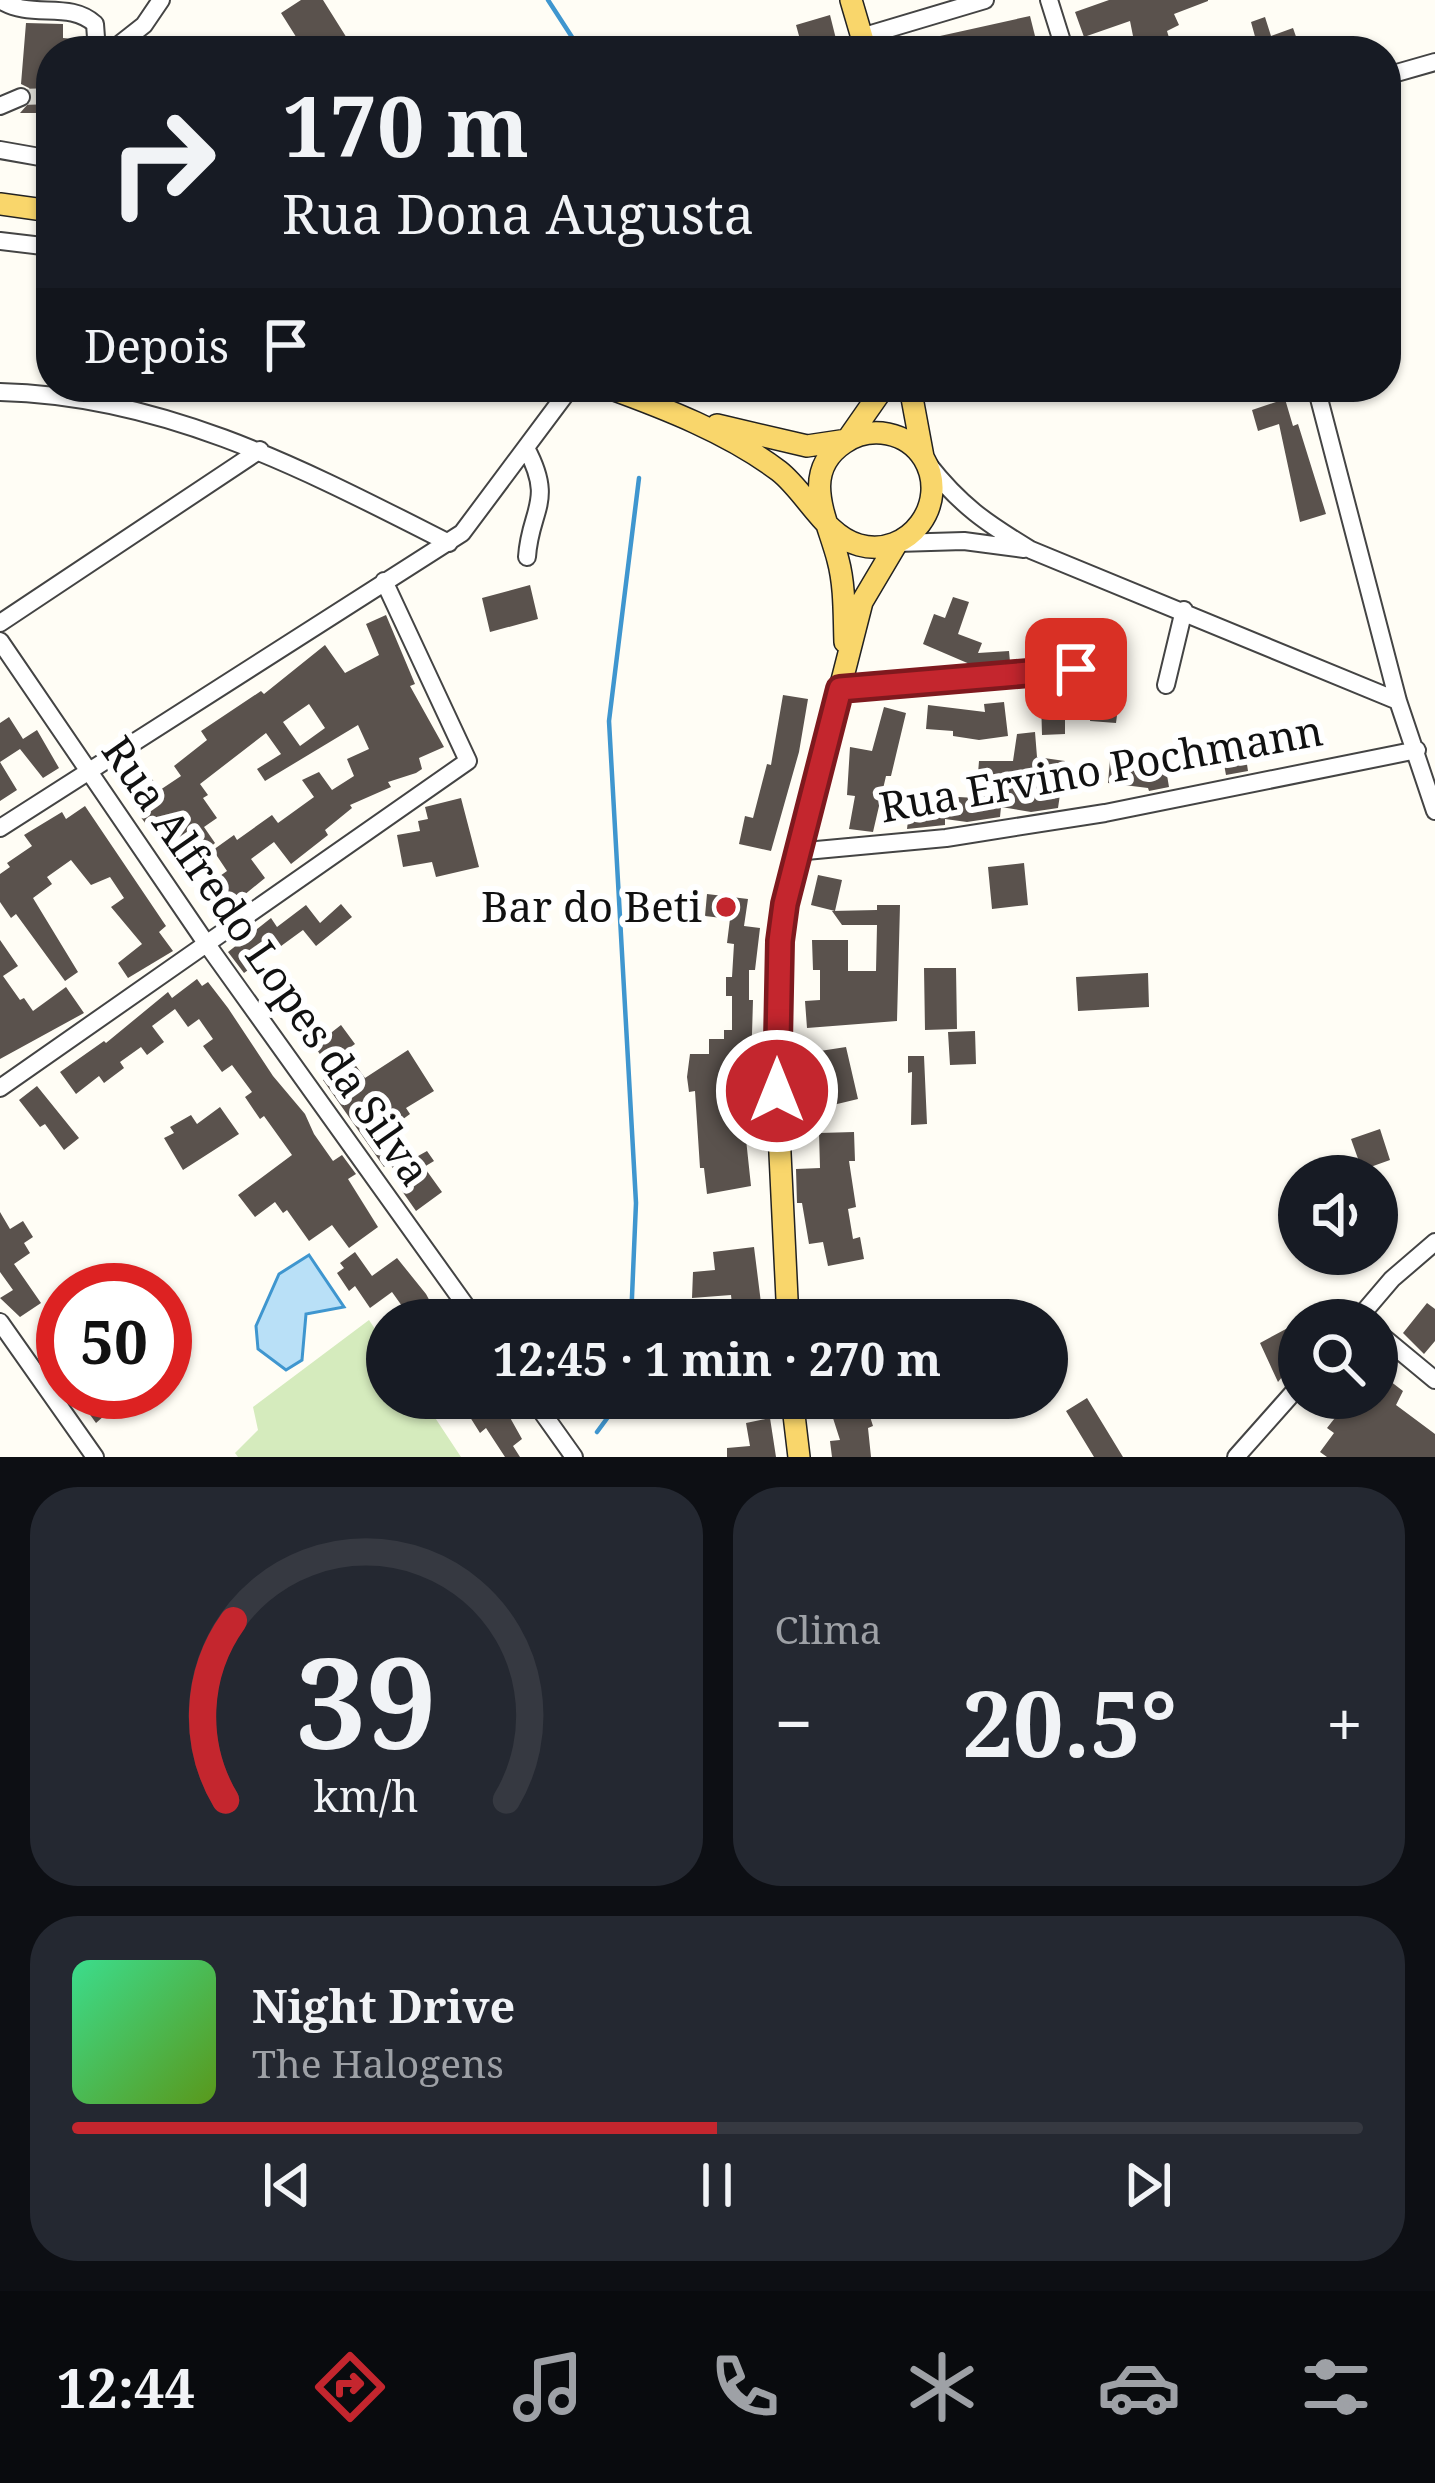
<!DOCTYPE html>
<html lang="pt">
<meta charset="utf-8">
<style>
body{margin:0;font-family:"Noto Serif",serif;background:#242831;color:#f1f3f6;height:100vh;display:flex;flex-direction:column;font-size:45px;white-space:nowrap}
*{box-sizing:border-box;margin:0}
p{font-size:39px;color:#9ea1a6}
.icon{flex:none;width:66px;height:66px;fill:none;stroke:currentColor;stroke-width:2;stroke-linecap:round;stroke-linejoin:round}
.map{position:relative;height:1457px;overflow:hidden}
.drawer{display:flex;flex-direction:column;gap:30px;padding:30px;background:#0d0f14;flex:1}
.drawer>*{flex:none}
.banner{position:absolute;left:36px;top:36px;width:1365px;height:366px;border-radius:48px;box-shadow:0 3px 9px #0004;background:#171b24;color:#f1f3f6;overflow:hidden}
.buttons{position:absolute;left:1278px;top:1155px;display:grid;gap:24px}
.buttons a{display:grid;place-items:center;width:120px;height:120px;border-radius:50%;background:#171b24;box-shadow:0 3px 9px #0004;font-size:60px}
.speed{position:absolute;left:36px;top:1263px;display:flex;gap:24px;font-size:60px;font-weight:700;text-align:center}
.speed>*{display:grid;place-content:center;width:156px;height:156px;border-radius:50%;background:#171b24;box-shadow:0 3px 9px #0004;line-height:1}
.speed .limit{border:18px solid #d22;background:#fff;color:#111}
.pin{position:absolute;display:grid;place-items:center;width:102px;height:102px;color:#fff;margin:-51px;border-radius:24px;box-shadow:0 6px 18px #0006}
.me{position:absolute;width:132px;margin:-66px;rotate:0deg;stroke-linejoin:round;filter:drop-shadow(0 0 9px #0008)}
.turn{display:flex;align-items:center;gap:42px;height:252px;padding:0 48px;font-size:54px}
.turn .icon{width:156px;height:156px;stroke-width:2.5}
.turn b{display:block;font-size:84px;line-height:102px}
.then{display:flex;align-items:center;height:114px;padding:0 48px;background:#0003;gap:24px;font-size:45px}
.big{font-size:90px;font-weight:700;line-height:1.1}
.drawer .card{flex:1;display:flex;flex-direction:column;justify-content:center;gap:18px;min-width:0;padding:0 42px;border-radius:48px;background:#242831}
.drawer .dial{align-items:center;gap:0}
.dial svg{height:312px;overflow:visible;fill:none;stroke:#363941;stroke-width:7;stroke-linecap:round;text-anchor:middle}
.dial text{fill:#f1f3f6;stroke:none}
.song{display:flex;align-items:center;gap:36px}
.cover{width:144px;height:144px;border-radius:18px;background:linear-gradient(135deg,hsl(150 70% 55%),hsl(90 70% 35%))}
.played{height:12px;border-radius:6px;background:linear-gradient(90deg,#c4262e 50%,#363941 50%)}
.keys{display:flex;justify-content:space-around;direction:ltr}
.heat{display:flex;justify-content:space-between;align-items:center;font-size:66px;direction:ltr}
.drawer .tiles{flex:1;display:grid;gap:30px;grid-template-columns:1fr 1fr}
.card:last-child{grid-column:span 2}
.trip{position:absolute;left:366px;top:1299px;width:702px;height:120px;border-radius:60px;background:#171b24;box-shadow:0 3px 9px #0004;font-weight:700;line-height:120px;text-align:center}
.menu{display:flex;height:192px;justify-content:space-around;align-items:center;background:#090b0e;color:#9ea1a6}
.menu .icon{width:84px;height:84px}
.menu .current{color:#c4262e}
.menu b{font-size:54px;color:#f1f3f6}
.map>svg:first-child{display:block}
.green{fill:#d5ebbd}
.water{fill:#b9e0f7;stroke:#3f96cf;stroke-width:3}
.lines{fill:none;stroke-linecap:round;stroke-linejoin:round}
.stream{stroke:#3f96cf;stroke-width:4.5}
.building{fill:#5a524d;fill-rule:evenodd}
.minor-tunnel{stroke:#dbdad3;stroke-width:16;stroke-dasharray:16 8;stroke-linecap:butt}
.minor-casing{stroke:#444;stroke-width:20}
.major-casing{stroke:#222;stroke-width:24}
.minor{stroke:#fff;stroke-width:16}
.major{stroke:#f9d66b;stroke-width:21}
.route-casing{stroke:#7f191e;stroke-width:30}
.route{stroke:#c4262e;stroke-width:21}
.poi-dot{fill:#c4262e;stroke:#fff;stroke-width:4.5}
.labels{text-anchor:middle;stroke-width:12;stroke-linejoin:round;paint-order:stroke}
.street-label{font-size:42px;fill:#111;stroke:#fff}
.poi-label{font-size:42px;fill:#111;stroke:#fff;text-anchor:end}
</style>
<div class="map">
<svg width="1435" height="1457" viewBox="0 0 1435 1457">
<rect width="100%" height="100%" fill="#fffdf5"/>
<!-- green -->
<path class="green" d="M 369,1320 L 387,1347 L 387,1398 L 422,1398 L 461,1457 L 238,1457 L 235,1453 L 258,1430 L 253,1407 Z"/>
<!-- water -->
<path class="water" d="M 309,1255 L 344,1307 L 306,1314 L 302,1360 L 286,1370 L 258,1349 L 256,1326 L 279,1274 Z"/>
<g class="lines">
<!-- stream -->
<path class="stream" d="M 548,0 L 581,51
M 631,1320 L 636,1203 L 609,721 L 639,478
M 597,1432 L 622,1398"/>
</g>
<!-- building -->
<path class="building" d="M 301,0 L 323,0 L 355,51 L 305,51 L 281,13 Z
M 1109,0 L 1208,0 L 1208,1 L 1174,14 L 1179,25 L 1167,31 L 1173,51 L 1136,51 L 1130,21 L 1084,37 L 1075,12 Z
M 830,15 L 839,51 L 812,51 L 809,41 L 801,43 L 796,25 Z
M 1030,16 L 1037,44 L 1029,46 L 1031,51 L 915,51 L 914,47 L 941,40 L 940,36 Z
M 1265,17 L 1271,36 L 1293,28 L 1301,51 L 1259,51 L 1251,22 Z
M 26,23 L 63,24 L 63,38 L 74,39 L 74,51 L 51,51 L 51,113 L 20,113 L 34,97 L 29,88 L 21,84 Z
M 1285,399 L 1293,426 L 1298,424 L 1326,514 L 1300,522 L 1279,424 L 1258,431 L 1252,410 Z
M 530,585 L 538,619 L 490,632 L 482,598 Z
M 953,597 L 969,602 L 958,634 L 982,643 L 978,653 L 1009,651 L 1010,662 L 972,665 L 923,644 L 934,614 L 945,618 Z
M 386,615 L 415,684 L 410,686 L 444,747 L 419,758 L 422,769 L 416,773 L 388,782 L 391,787 L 350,805 L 352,808 L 325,830 L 328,835 L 291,864 L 274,842 L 251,859 L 265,878 L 227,909 L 210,883 L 227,871 L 213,850 L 234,835 L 237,840 L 272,815 L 278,823 L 314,797 L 302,780 L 319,772 L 332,790 L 354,776 L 347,759 L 369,749 L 358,725 L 265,781 L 257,769 L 281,754 L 266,733 L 200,784 L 208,795 L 203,798 L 217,818 L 204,827 L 215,843 L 200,856 L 191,845 L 176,855 L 160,831 L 154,835 L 140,816 L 145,812 L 122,778 L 141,764 L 160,790 L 181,776 L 174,766 L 207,740 L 201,731 L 261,691 L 264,694 L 325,645 L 345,673 L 379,655 L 366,624 ZM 309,704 L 325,728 L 300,746 L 283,722 Z
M 1093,689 L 1120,692 L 1116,723 L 1090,721 Z
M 783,695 L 808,699 L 799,752 L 771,851 L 739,844 L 745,816 L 753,818 L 767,764 L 771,765 Z
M 1041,699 L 1065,699 L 1065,734 L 1042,735 Z
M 1004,702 L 1008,736 L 979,740 L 953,736 L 953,731 L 926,729 L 928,705 L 985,712 L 984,704 Z
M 884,707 L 906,713 L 891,776 L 886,776 L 873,832 L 849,829 L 855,796 L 847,795 L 850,747 L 872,751 Z
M 9,717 L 23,739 L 37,730 L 59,768 L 43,778 L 20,749 L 0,762 L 17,790 L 0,801 L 0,723 Z
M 1035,732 L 1037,757 L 1065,761 L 1058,808 L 1031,812 L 1001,807 L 1000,817 L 967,822 L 945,819 L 945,825 L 907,829 L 909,812 L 923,813 L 923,795 L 976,798 L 979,761 L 1013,761 L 1017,734 Z
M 1249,738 L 1251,750 L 1245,751 L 1248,771 L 1226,775 L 1220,743 Z
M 1111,748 L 1137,750 L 1135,768 L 1165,763 L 1169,787 L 1149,791 L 1148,788 L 1108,783 Z
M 461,798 L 479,867 L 436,877 L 432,862 L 403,867 L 397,835 L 420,831 L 418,821 L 428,819 L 425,807 Z
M 85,806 L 166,926 L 159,932 L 173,951 L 128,978 L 118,963 L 142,944 L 111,907 L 124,898 L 110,877 L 91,885 L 71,860 L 47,877 L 52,884 L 33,898 L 78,972 L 65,981 L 16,914 L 11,918 L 0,902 L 0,874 L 10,867 L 7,863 L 32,846 L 24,835 L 62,812 L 66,819 Z
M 1024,863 L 1028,905 L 992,909 L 988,867 Z
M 818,875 L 842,880 L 835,911 L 811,905 Z
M 707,894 L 748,899 L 744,926 L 760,928 L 755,970 L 749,970 L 749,1000 L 753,1000 L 751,1068 L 757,1067 L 758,1096 L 747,1096 L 748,1111 L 743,1111 L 751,1186 L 707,1194 L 704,1168 L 700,1168 L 695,1091 L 689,1092 L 687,1077 L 690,1054 L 709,1054 L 709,1039 L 724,1039 L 724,1030 L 732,1030 L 732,996 L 726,996 L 726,977 L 732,977 L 734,944 L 727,943 L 730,919 L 705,916 Z
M 341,904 L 352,917 L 316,946 L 303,930 L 244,973 L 228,952 L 271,918 L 277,927 L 306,905 L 320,923 Z
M 877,905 L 900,905 L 897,1021 L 807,1028 L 805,1001 L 820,1000 L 820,970 L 813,970 L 812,940 L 848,940 L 848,971 L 876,971 L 877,925 L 842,925 L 832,911 L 877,910 Z
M 0,940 L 18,966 L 3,976 L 20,1000 L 24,998 L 33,1011 L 66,987 L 84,1013 L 0,1059 Z
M 924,968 L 956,968 L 957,1029 L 925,1030 Z
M 1148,973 L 1149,1007 L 1078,1011 L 1076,977 Z
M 197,979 L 202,986 L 208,982 L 228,1008 L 273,1076 L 305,1114 L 314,1134 L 333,1161 L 342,1155 L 356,1174 L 348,1179 L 378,1227 L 349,1248 L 332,1225 L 309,1241 L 287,1210 L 283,1213 L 275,1202 L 255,1217 L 238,1195 L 292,1155 L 264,1116 L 260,1119 L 245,1097 L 252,1092 L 232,1065 L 222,1072 L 203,1046 L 213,1039 L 199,1019 L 188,1027 L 175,1009 L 152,1026 L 164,1042 L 147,1055 L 141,1047 L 120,1062 L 124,1068 L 104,1083 L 99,1076 L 76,1094 L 60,1072 L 104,1041 L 106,1043 L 168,992 L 172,998 Z
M 341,1025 L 355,1044 L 345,1051 L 365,1078 L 408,1050 L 434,1091 L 406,1108 L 410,1114 L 395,1125 L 418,1156 L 427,1151 L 434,1161 L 424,1167 L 442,1192 L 416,1211 L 402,1191 L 407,1187 L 389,1163 L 384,1167 L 323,1080 L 333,1072 L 314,1046 Z
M 975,1031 L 976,1064 L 950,1065 L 948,1032 Z
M 846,1047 L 858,1099 L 808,1111 L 803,1087 L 824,1082 L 820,1051 Z
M 908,1056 L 924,1056 L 927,1124 L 911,1125 L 912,1072 L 908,1073 Z
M 37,1086 L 79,1138 L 64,1150 L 45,1124 L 40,1127 L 19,1100 Z
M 220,1107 L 239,1134 L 183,1170 L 164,1138 L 174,1133 L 170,1127 L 191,1115 L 197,1124 Z
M 1380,1129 L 1390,1160 L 1362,1170 L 1351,1139 Z
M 854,1132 L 855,1161 L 849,1161 L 856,1207 L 848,1209 L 853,1239 L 860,1237 L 864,1259 L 828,1266 L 823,1242 L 809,1244 L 802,1203 L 797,1203 L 796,1169 L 820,1168 L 819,1133 Z
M 0,1212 L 10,1229 L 23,1221 L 33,1237 L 24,1243 L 30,1253 L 14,1264 L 41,1303 L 20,1317 L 0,1298 L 13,1290 L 0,1272 Z
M 754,1247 L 762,1311 L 733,1314 L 731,1295 L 692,1298 L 693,1272 L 715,1270 L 713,1252 Z
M 355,1252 L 372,1276 L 397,1258 L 426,1294 L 440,1320 L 412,1320 L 392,1292 L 370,1308 L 355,1286 L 349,1291 L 337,1273 L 344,1268 L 340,1263 Z
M 1427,1303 L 1435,1309 L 1435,1341 L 1424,1354 L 1403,1333 Z
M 1299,1322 L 1299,1356 L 1278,1382 L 1260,1343 Z
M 1377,1371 L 1403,1391 L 1396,1405 L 1435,1434 L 1435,1457 L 1327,1457 L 1320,1452 L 1334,1433 L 1327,1428 L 1338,1414 L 1342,1417 L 1355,1398 L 1377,1398 Z
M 81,1392 L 131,1392 L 96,1423 L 83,1405 L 88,1401 Z
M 458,1398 L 499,1398 L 522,1439 L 513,1446 L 520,1457 L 505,1457 L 486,1428 L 480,1433 Z
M 1087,1398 L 1123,1457 L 1094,1457 L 1066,1411 Z
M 866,1404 L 873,1426 L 868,1428 L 871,1457 L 832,1457 L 830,1441 L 840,1440 L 832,1415 Z
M 770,1418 L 776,1457 L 727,1457 L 727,1448 L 750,1446 L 746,1423 Z"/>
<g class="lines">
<!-- minor-tunnel -->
<path class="minor-tunnel" d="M 21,97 L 51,96"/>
<defs>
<path id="minor" d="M 0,0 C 31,20 69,0 95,24 L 97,51
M 1049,0 L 1065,51
M 861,37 L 985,0
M 111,51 L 144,25 L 161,0
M 1386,76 L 1435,62
M 0,106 L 21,97
M 0,150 L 51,159
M 0,241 L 51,247
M 1316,387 L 1398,701 L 1435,811
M 0,392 C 166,396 305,470 449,543
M 526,448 C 555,502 530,509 527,557
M 928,464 C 960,505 986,523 1031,550 L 1398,701
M 897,543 L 964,541 L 1024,549
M 0,623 L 260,450
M 0,641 L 206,943 L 476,1320
M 1166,685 L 1184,610
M 840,689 L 1076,669
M 0,828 L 462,533 L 571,387
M 795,852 L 946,838 L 1105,813 L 1417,750
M 0,1088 L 468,761 L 384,581
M 1357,1320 L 1392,1279 L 1435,1242
M 0,1322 L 95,1457
M 1377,1332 L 1435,1380
M 532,1398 L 574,1457
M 1236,1457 L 1299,1386"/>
<path id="major" d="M 851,0 L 866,51
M 0,204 L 51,211
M 606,387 C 664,408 729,433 779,471 C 806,492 825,536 859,545 C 909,559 950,503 924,459 C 916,446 903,437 888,434 C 872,431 857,434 844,443 C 799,473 828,520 838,560 C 845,586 844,615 845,642
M 910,387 L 923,457
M 717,425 L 807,446 L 847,440 L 884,387
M 788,1320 L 777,1091 L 778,990 L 785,904 L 862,602 L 897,543
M 792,1398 L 799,1457"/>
</defs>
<!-- minor casing -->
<use href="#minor" class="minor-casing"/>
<!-- major casing -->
<use href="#major" class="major-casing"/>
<!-- minor -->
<use href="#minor" class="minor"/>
<!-- major -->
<use href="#major" class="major"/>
</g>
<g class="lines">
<defs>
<path id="route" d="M 777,1091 L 780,941 L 785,904 L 840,689 L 1076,669"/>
</defs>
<!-- route casing -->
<use href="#route" class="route-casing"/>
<!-- route -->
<use href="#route" class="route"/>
</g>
<!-- markers -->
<circle class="poi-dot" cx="726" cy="907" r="12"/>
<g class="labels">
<!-- street labels -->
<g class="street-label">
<text transform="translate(1101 769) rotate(-10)" y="15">Rua Ervino Pochmann</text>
<text transform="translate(266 961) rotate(55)" y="15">Rua Alfredo Lopes da Silva</text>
</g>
<!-- poi labels -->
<g class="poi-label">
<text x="702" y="922">Bar do Beti</text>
</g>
</g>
</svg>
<div class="buttons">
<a><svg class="icon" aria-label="sound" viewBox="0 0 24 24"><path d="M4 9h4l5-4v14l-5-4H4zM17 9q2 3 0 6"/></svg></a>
<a><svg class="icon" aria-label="search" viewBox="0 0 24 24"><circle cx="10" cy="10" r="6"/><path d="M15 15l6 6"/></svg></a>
</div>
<div class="speed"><div class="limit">50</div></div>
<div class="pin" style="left:1076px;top:669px;background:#d93025"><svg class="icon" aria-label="arrive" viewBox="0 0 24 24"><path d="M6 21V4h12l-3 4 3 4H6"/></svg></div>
<svg class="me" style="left:777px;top:1091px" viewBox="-20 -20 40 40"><circle r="17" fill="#c4262e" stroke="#fff" stroke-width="3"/><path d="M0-11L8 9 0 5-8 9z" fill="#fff"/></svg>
<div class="trip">12:45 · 1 min · 270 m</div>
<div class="banner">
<div class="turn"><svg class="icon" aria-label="right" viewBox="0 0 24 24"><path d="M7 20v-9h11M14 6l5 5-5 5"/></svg><div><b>170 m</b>Rua Dona Augusta</div></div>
<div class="then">Depois<svg class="icon" aria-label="arrive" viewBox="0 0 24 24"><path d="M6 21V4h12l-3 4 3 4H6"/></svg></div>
</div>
</div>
<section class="drawer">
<div class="tiles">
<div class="card dial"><svg viewBox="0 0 100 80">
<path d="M14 69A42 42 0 1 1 86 69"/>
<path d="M14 69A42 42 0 0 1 16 23" stroke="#c4262e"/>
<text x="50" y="56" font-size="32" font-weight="700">39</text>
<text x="50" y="72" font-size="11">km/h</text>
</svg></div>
<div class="card"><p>Clima</p>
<div class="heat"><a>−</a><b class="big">20.5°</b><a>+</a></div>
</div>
<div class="card">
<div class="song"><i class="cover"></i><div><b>Night Drive</b><p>The Halogens</p></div></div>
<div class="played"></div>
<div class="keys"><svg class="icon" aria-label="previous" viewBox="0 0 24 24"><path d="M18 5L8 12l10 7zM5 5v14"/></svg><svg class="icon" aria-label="pause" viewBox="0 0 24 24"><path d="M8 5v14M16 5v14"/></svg><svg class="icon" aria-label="next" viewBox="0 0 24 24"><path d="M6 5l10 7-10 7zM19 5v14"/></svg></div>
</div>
</div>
</section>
<nav class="menu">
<b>12:44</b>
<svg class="icon current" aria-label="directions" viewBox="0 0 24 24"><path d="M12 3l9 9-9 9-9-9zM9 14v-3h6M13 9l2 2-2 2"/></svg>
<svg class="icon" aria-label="music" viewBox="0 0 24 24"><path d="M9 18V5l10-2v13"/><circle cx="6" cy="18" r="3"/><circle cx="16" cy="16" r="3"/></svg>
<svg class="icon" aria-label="phone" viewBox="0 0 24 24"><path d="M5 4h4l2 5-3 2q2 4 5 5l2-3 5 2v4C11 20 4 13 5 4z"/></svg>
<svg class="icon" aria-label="climate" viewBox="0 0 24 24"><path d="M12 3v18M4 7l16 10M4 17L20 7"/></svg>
<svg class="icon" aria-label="car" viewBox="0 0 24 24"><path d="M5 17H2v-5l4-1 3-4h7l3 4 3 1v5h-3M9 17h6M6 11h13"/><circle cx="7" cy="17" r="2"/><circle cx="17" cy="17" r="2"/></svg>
<svg class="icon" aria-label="filters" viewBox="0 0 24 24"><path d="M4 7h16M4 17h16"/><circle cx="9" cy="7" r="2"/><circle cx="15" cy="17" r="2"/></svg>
</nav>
